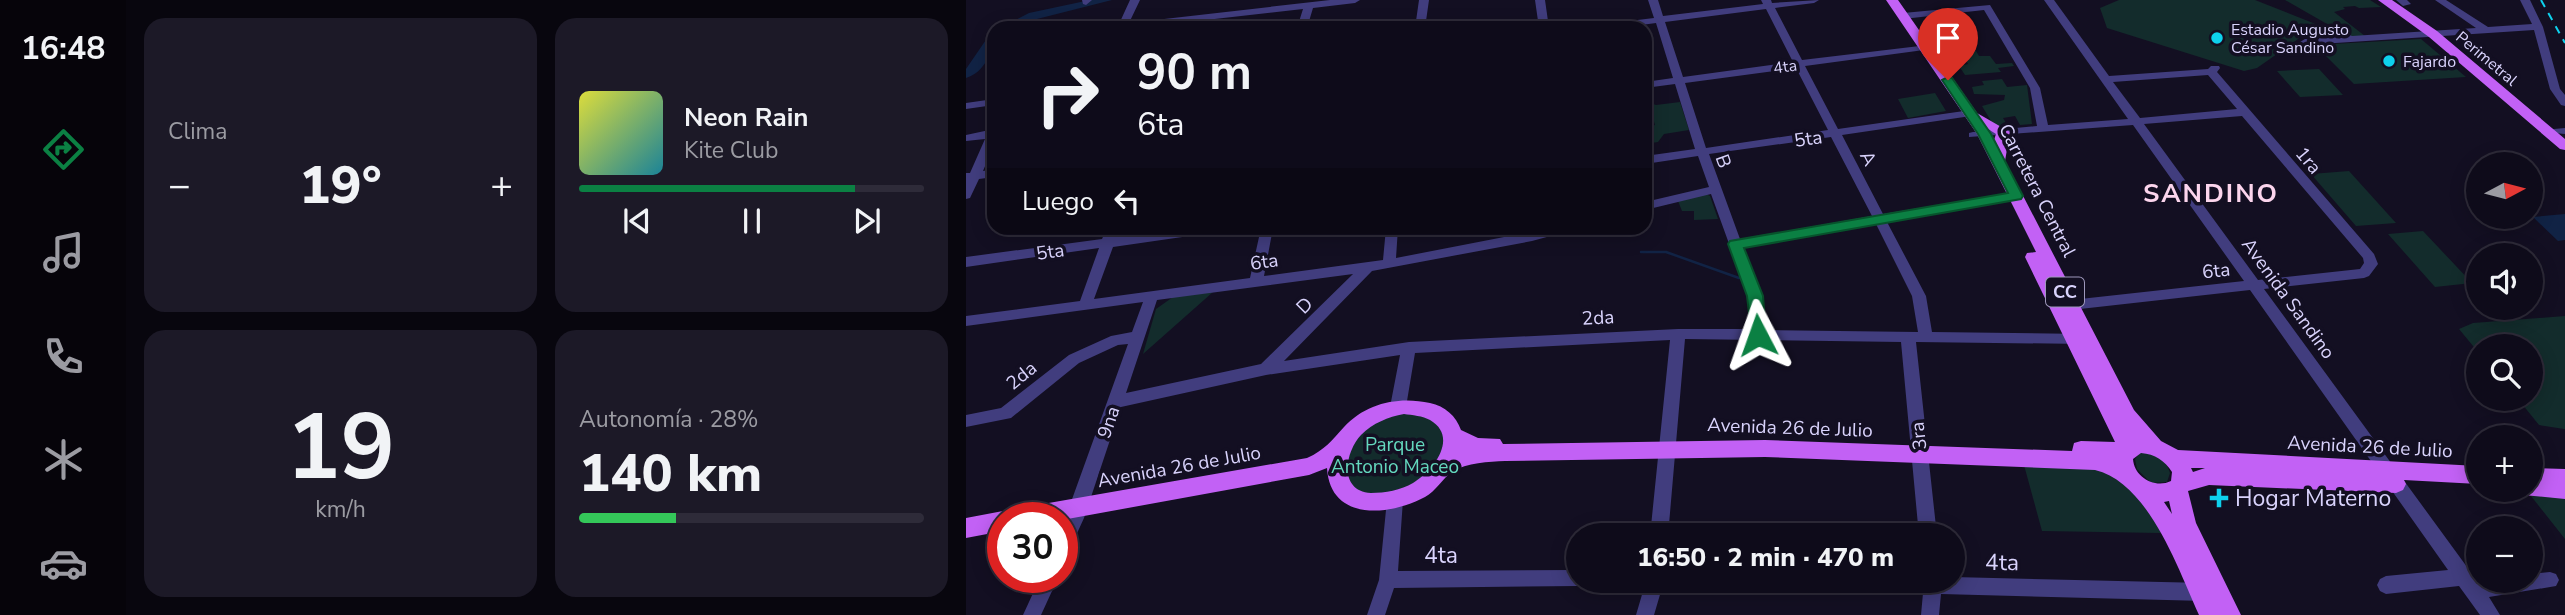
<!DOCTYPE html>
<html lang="es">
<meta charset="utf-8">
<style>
body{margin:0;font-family:"Nunito Sans",sans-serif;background:#1c1927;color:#f1f3f6;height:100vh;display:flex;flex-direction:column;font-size:26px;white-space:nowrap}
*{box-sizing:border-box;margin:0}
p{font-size:23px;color:#9b9ba2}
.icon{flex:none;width:38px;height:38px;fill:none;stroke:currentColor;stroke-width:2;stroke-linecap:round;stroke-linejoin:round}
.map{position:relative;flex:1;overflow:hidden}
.drawer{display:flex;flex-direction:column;gap:18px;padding:18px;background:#08060e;width:840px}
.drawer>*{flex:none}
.hud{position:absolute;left:21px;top:21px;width:665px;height:214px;border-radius:21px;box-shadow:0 4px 18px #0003,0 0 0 2px #2e2b39;background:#0e0b1a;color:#f1f3f6;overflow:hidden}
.needle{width:46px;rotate:83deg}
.fabs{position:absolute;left:1500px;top:152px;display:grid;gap:14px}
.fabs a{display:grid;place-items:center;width:77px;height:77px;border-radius:50%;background:#0e0b1a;box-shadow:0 4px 18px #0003,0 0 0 2px #2e2b39;font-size:35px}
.speed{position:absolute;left:21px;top:502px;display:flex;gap:14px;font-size:35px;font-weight:700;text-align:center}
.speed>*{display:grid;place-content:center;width:91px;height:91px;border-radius:50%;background:#0e0b1a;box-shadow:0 4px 18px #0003,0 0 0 2px #2e2b39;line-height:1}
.speed .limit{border:10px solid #d22;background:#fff;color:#111}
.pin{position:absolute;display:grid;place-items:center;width:60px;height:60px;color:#fff;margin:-72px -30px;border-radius:50% 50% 50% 0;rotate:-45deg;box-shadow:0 0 7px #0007}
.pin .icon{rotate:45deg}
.me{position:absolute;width:77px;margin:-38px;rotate:356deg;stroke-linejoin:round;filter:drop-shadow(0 0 5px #0008)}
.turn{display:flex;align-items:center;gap:24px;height:147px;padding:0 35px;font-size:32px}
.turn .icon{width:91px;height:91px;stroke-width:2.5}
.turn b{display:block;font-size:49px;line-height:60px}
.then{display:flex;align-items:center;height:66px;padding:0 35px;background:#0003;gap:14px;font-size:26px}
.big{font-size:52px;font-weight:800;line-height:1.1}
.drawer .card{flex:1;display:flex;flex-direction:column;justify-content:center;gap:10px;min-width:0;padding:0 24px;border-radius:21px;background:#1c1927}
.drawer .dial{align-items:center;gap:0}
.dial b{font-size:91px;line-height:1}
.song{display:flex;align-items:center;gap:21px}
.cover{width:84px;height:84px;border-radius:10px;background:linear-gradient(135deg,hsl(60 70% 55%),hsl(190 70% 35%))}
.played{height:7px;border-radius:4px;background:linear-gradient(90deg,#0b8043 80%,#2e2b39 80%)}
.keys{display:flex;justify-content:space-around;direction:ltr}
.heat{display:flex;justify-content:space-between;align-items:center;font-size:38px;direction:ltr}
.charge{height:10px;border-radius:5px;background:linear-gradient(90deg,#34c759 28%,#2e2b39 0)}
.drawer .tiles{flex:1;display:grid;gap:18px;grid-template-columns:repeat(2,1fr)}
.trip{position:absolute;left:600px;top:523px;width:399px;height:70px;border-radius:35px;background:#0e0b1a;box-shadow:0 4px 18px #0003,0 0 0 2px #2e2b39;font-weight:800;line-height:70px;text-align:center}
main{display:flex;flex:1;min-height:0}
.tabs{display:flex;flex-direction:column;width:126px;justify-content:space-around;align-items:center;background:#06040a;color:#9b9ba2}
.tabs .icon{width:49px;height:49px}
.tabs .active{color:#0b8043}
.tabs b{font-size:32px;color:#f1f3f6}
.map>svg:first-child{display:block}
.green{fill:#132c2c}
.water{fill:#112345}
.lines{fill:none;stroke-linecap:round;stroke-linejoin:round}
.stream{stroke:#112345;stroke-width:2.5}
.river{fill:#112345;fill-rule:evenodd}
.minor{fill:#413d7e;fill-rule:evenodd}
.major{fill:#c261f5;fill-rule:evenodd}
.rail{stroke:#0ed1ed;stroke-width:2;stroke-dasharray:8 7;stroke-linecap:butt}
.route{fill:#0b8043;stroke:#07532c;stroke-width:2}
.poi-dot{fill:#0ed1ed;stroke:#130f22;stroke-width:2.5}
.labels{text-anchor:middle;stroke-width:7;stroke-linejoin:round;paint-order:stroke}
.far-poi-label{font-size:16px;fill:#d9d3fc;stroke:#130f22;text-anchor:start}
.far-street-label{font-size:16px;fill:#d9d3fc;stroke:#130f22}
.shield{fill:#130f22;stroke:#9e98bb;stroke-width:2}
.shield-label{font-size:18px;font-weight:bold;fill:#d9d3fc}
.street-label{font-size:19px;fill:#d9d3fc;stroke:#130f22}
.park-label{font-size:19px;fill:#64d8be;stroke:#130f22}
.near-poi-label{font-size:23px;fill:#d9d3fc;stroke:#130f22;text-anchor:start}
.near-street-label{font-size:23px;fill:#d9d3fc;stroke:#130f22}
.district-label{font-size:26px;font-weight:bold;letter-spacing:2px;fill:#fcd5ed;stroke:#130f22}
</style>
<main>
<nav class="tabs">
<b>16:48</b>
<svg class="icon active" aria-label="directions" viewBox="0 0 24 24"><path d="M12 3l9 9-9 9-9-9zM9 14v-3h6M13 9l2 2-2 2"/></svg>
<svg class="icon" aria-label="music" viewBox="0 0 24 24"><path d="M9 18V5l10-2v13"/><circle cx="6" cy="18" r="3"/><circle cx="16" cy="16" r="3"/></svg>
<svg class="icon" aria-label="phone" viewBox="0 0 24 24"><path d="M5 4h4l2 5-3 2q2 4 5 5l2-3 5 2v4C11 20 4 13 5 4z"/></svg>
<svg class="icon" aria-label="climate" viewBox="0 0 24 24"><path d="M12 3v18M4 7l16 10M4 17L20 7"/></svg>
<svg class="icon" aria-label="car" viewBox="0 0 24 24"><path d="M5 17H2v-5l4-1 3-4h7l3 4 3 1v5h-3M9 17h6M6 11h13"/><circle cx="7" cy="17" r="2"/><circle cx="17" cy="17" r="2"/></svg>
</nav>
<section class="drawer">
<div class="tiles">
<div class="card"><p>Clima</p>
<div class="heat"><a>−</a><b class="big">19°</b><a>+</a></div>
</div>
<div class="card">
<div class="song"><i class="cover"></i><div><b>Neon Rain</b><p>Kite Club</p></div></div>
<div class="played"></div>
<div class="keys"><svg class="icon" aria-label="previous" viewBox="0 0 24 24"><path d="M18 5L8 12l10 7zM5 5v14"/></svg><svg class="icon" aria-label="pause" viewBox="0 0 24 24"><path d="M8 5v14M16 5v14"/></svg><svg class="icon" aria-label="next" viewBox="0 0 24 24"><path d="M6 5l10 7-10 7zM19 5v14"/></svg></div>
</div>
<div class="card dial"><b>19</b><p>km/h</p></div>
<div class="card"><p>Autonomía · 28%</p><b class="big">140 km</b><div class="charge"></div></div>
</div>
</section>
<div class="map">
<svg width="1599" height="615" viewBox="0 0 1599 615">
<rect width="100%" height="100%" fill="#130f22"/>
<!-- green -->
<path class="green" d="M 1153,0 L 1289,0 L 1352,25 L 1291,68 L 1278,71 L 1141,28 L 1134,8 Z
M 1319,0 L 1404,0 L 1415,7 L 1393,8 L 1389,6 L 1377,7 L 1379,9 L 1368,12 L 1399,36 L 1382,36 Z
M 1455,39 L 1500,77 L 1388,84 L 1349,45 Z
M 1010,51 L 1013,56 L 1024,56 L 1030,64 L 1046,63 L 1048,66 L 1032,68 L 1035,72 L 999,75 L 993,66 L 1002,64 L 995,53 Z
M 1353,69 L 1377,95 L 1334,97 L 1311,71 Z
M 1036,79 L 1041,87 L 1061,85 L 1066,124 L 1054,125 L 1049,116 L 1037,118 L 1042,126 L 1028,126 L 1016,106 L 1038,100 L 1039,95 L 1008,94 L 1006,87 L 1018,85 L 1016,81 Z
M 969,93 L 980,111 L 942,118 L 932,99 Z
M 679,101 L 690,105 L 714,102 L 723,130 L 698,134 L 692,142 L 679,144 L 679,127 L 689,125 L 686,115 L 679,116 Z
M 1383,171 L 1430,223 L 1390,226 L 1345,174 Z
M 740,194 L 744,196 L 752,219 L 728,220 L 728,211 L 716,211 L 712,201 Z
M 1457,231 L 1506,283 L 1469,287 L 1422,234 Z
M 247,292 L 177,354 L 190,309 L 207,297 Z
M 1599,316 L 1599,429 L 1598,429 L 1573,425 L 1552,399 L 1564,399 L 1564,346 L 1512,346 L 1512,352 L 1493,329 L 1507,323 Z
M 428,413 L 460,414 L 481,431 L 471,473 L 414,499 L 383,488 L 376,460 L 394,430 Z
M 1175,452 C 1189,452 1200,459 1204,473 L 1201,482 L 1185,483 L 1171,469 L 1169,459 Z
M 1058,465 C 1082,466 1108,464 1131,468 C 1161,473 1183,508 1195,533 L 1076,531 Z
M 1565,496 L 1599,497 L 1599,539 Z"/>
<!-- water -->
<path class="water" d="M 1599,214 L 1599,240 L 1592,241 L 1567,217 Z"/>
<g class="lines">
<!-- stream -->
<path class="stream" d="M 675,252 L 700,252 L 773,278"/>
<!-- river -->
<path class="river" d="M 124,0 L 146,0 L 71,19 L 50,28 L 34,28 L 63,13 Z
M 28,33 C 28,51 18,73 0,78 L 0,69 L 24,34 Z"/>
<!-- minor -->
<path class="minor" d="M 116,0 L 126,0 L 120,5 L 117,4 Z
M 164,0 L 174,0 L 163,23 L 364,0 L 394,0 L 389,3 L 347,8 L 341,28 L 331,28 L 337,9 L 169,28 L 138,28 L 153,24 Z
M 453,0 L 463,0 L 459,28 L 449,28 Z
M 569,0 L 579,0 L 583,28 L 573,28 Z
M 682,0 L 692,0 L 697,16 L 797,4 L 795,0 L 805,0 L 806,3 L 853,0 L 848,3 L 809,8 L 836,60 L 962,45 L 963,47 L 958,50 L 839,66 L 872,129 L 1005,110 L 1011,113 L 1005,116 L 876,135 L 917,214 L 1050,192 L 1056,196 L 1050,200 L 921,222 L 960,296 L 966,332 L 1119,334 L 1124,335 L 1126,339 L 1124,343 L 1119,344 L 950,342 L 971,536 L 953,536 L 935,342 L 719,339 L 702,536 L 684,536 L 704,340 L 449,353 L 440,407 L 437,411 L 432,413 L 427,411 L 424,407 L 434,355 L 300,375 L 155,407 L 118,518 L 102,553 L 96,555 L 96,527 L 162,344 L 152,345 L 113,363 L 45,418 L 0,427 L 0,415 L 35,408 L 103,355 L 145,336 L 166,332 L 177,302 L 0,326 L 0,316 L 114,301 L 133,248 L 0,267 L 0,257 L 136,239 L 141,228 L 153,228 L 150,237 L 223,228 L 257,228 L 251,232 L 147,247 L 128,299 L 284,278 L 295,228 L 307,228 L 298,276 L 417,260 L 420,228 L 432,228 L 430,258 L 584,228 L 604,228 L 603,231 L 566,241 L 406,271 L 318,361 L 443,342 L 712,329 L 784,329 L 782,296 L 745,194 L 679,210 L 679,202 L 743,187 L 732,156 L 679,164 L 679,156 L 729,149 L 709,84 L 679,88 L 679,82 L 707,78 L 690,23 L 653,28 L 625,28 L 630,25 L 688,18 ZM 800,9 L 827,62 L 717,77 L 699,22 ZM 830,68 L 862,130 L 740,148 L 719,83 ZM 865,137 L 906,216 L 774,239 L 743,154 ZM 910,224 L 946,296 L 952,332 L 799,330 L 796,296 L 778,247 ZM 387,274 L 295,364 L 160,393 L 191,300 Z
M 1078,0 L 1088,0 L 1143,76 L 1242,69 L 1245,66 L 1253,66 L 1254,68 L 1251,72 L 1408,254 L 1412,264 L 1403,276 L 1398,278 L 1298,289 L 1512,582 L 1564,581 L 1564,574 L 1584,572 L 1590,574 L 1593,580 L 1590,586 L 1523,597 L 1534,615 L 1514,615 L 1493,586 L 1420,594 L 1414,591 L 1411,585 L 1414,579 L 1420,576 L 1482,570 L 1284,290 L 1105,310 L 1100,309 L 1098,305 L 1100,301 L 1105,300 L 1278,281 L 1167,125 L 1003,137 L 1003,133 L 1007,132 L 1071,126 L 1064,88 L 1018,10 L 937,19 L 932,16 L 937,13 L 1024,5 L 1074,88 L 1082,125 L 1162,119 ZM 1242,75 L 1271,109 L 1174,118 L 1147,82 ZM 1276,116 L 1397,258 L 1398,263 L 1394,269 L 1292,280 L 1178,124 Z
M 1430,0 L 1441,0 L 1445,4 L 1437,6 Z
M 1469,0 L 1480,0 L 1522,27 L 1566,24 L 1554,0 L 1564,0 L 1577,27 L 1594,89 L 1599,95 L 1599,106 L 1595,105 L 1584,89 L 1568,30 L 1339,45 L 1334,42 L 1339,39 L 1372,37 L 1358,29 L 1358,25 L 1361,24 L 1386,36 L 1510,28 Z
M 28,99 L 28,105 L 0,109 L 0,103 Z
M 1599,128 L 1599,134 L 1588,133 L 1586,131 L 1588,129 Z
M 28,129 L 28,145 L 17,171 L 28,169 L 28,177 L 13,179 L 4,198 L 0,199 L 0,173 L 4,173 L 19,139 L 0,141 L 0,135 Z
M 429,493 L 435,495 L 437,500 L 432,571 L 612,570 L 612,581 L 620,581 L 618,584 L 612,586 L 428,588 L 419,615 L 401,615 L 413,580 L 421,500 L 423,495 Z
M 987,577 L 1239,583 L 1245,586 L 1248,592 L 1245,598 L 1239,601 L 975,594 L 973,615 L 955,615 L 957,593 L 820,590 L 814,587 L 811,581 L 987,581 Z
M 74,578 L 92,578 L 75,615 L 57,615 Z
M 680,581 L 698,581 L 688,615 L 670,615 Z"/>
<!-- major -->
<path class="major" d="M 920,0 L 932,0 L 1011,113 L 1044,132 L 1039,161 L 1168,410 L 1195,441 L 1212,450 L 1512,466 L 1512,484 L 1438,480 L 1440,484 L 1437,490 L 1430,493 L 1243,485 L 1222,491 L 1230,523 L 1275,615 L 1233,615 C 1212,569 1183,483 1129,470 L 799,457 L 539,461 C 523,462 501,462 486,472 C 477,478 470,491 459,497 C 424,516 364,522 361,468 L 343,475 L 96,520 L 37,518 L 37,531 L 0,538 L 0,518 L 37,511 L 45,515 L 54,508 L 341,458 C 359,450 366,440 378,427 C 400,403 433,396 464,403 C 479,406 490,416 495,430 L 512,438 L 534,439 L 537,444 L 799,440 L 1106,451 L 1108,443 L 1115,441 L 1149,442 L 1059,257 L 1061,253 L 1070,252 L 1011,134 ZM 1022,129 L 1030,134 L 1028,140 ZM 438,414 C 446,415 457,416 464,420 C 493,437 468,470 447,483 C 435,490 419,493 405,493 C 372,491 379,452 395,435 C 407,423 422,417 438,414 ZM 1175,453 C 1189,454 1199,461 1206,472 L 1205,481 C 1189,489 1168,477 1167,459 ZM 1225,468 L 1239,468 L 1227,472 ZM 1203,501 L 1206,514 L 1198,502 Z
M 1412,0 L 1426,0 L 1471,31 L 1599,139 L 1599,150 L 1594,149 L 1463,37 Z
M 1564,468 L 1599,469 L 1599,499 L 1557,495 L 1554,490 L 1564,490 Z"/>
<!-- rail -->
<path class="rail" d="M 1575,0 L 1599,43"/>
</g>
<!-- route -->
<path class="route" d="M 982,77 L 986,78 L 1025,134 L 1057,196 L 1055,199 L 778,248 L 797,296 L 800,335 L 798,339 L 786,339 L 781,296 L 762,244 L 764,241 L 1042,193 L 1012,134 L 976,80 Z"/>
<!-- markers -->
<g class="poi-dot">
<circle cx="1251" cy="38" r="7"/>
<circle cx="1423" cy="61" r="7"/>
<path d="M1249.5 487.5h7v7h7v7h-7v7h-7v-7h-7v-7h7z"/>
</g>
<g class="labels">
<!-- far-poi labels -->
<g class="far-poi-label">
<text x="1265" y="35">Estadio Augusto<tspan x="1265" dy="18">César Sandino</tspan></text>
<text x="1437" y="67">Fajardo</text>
</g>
<!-- far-street labels -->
<g class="far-street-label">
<text transform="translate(1521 58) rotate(40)" y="6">Perimetral</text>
<text transform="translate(819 66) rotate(-8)" y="6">4ta</text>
</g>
<!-- shield labels -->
<rect class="shield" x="1080" y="277.5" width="38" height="29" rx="5"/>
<g class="shield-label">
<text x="1099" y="298">CC</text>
</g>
<!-- street labels -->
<g class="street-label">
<text transform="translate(842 138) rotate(-8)" y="7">5ta</text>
<text transform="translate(903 158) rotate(63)" y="7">A</text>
<text transform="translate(1343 160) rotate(50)" y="7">1ra</text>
<text transform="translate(758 161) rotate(70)" y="7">B</text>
<text transform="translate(1072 190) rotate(63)" y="7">Carretera Central</text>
<text transform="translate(84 251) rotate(-8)" y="7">5ta</text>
<text transform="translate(298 261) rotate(-8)" y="7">6ta</text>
<text transform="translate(1250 270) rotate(-6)" y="7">6ta</text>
<text transform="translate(1323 298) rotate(54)" y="7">Avenida Sandino</text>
<text transform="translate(338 305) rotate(-45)" y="7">D</text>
<text transform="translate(632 317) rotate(-3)" y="7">2da</text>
<text transform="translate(55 375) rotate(-39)" y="7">2da</text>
<text transform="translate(142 422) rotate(-71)" y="7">9na</text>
<text transform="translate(824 427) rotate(2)" y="7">Avenida 26 de Julio</text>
<text transform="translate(952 436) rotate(-96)" y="7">3ra</text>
<text transform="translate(1404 446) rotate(3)" y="7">Avenida 26 de Julio</text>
<text transform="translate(213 466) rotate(-10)" y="7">Avenida 26 de Julio</text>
</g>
<!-- park labels -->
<g class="park-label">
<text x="429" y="451">Parque<tspan x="429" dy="22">Antonio Maceo</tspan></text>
</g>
<!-- near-poi labels -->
<g class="near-poi-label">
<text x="1269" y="506">Hogar Materno</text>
</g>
<!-- near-street labels -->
<g class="near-street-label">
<text x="475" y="563">4ta</text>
<text transform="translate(1036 562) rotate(1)" y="8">4ta</text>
</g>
<!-- district labels -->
<g class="district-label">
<text x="1245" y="202">SANDINO</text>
</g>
</g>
</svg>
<div class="fabs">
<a><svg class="needle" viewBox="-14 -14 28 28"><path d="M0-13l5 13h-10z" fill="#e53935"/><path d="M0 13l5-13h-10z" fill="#9b9ba2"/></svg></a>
<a><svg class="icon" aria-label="sound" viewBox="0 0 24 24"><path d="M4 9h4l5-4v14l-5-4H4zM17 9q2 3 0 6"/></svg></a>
<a><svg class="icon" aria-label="search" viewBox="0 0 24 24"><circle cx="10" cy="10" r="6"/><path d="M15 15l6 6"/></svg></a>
<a>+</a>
<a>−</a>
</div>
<div class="speed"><div class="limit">30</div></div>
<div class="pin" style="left:982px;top:80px;background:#d93025"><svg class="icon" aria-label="arrive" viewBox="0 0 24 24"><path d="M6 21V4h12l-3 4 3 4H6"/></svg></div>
<svg class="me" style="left:792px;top:335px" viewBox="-20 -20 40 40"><path d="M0-17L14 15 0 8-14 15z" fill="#0b8043" stroke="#fff" stroke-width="4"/></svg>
<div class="trip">16:50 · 2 min · 470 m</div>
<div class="hud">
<div class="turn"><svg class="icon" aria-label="right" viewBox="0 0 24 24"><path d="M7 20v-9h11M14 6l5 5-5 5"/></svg><div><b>90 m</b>6ta</div></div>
<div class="then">Luego<svg class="icon" aria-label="left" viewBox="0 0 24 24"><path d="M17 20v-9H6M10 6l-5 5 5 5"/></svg></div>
</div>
</div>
</main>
